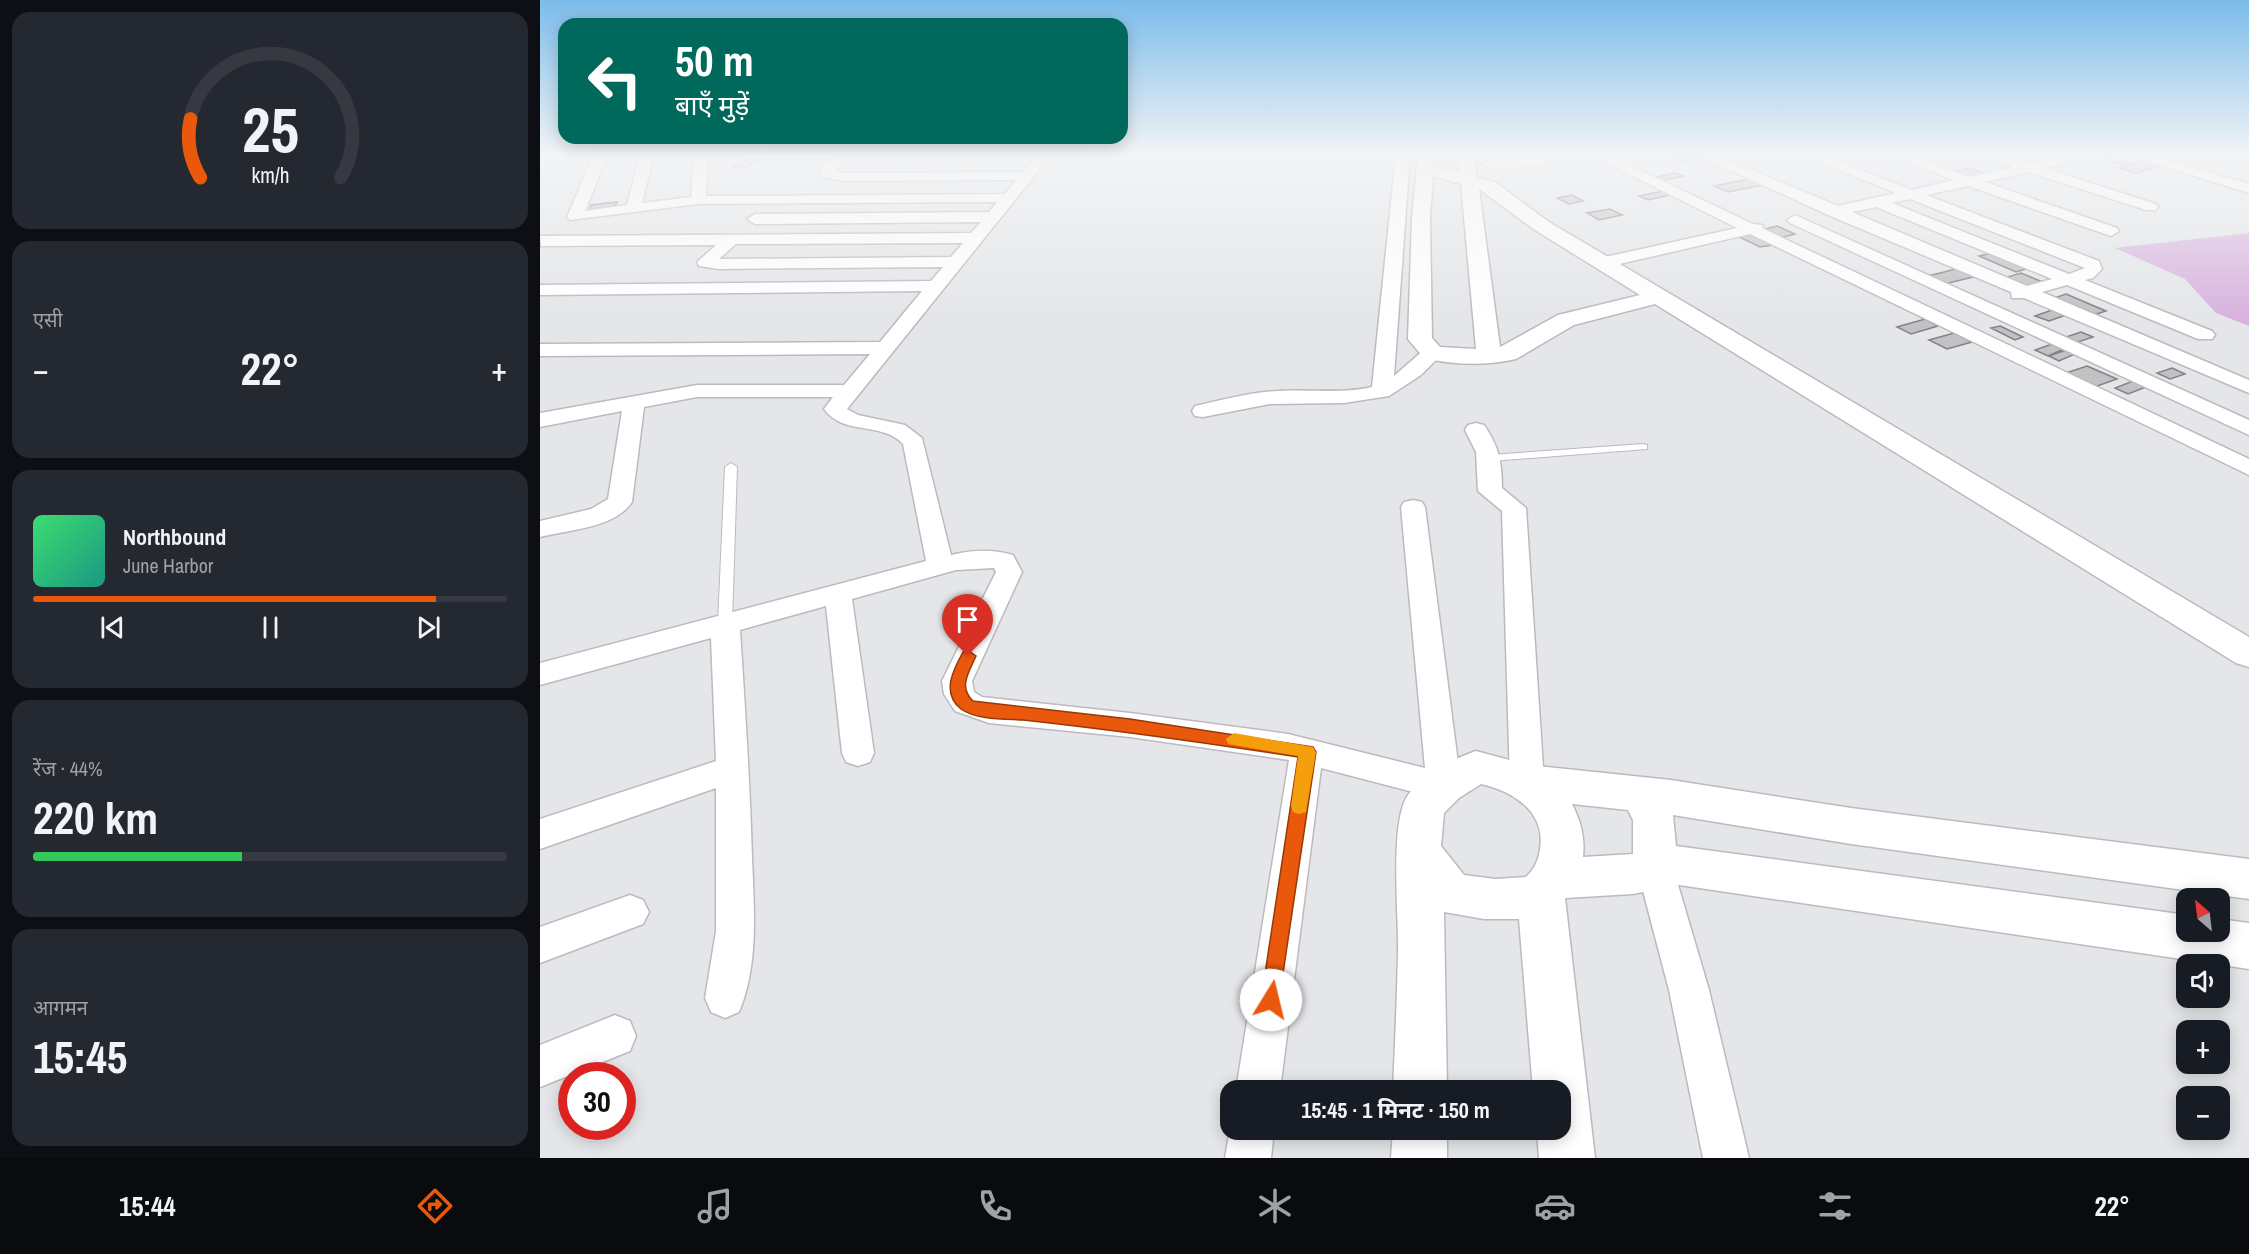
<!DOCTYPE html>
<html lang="hi">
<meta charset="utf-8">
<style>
body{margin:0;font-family:"Archivo Narrow","Noto Sans Devanagari",sans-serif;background:#242831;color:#f1f3f6;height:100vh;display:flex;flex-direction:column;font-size:22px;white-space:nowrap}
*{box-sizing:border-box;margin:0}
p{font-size:20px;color:#9ea1a6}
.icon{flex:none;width:33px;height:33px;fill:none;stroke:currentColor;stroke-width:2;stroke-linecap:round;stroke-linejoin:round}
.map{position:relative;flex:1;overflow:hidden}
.side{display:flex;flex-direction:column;gap:12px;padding:12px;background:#0d0f14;width:540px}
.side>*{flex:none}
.top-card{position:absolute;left:18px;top:18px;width:570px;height:126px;border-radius:18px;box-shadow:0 3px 15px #0003;background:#00695c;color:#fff;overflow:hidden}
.needle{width:39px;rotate:332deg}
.tools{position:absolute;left:1636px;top:888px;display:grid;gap:12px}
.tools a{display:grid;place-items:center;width:54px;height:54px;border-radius:12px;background:#171b24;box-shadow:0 3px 15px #0003;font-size:30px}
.speed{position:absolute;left:18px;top:1062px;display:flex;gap:12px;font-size:30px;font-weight:700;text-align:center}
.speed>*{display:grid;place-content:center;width:78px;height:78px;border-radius:50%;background:#171b24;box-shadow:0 3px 15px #0003;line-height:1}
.speed .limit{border:9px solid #d22;background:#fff;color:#111}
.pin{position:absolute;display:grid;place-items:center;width:51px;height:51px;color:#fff;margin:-62px -26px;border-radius:50% 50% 50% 0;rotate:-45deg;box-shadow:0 0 6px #0007}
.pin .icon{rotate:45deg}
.me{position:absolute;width:66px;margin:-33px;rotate:9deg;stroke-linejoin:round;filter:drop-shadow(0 0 4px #0008)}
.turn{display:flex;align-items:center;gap:21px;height:126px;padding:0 18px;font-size:27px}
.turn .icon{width:78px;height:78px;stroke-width:2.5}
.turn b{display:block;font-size:42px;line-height:51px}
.big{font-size:45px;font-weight:700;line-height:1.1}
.side .card{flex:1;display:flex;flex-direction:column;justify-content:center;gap:9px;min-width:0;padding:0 21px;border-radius:18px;background:#242831}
.side .dial{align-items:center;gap:0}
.dial svg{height:156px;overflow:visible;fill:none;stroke:#363941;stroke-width:7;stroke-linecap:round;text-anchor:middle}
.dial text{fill:#f1f3f6;stroke:none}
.song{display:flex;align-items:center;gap:18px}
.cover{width:72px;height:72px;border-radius:9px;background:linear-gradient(135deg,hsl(140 70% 55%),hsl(170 70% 35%))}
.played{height:6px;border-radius:3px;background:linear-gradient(90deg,#ea580c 85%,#363941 85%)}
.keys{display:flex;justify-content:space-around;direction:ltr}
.heat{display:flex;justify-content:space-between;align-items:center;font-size:33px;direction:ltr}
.charge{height:9px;border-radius:4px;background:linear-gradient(90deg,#34c759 44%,#363941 0)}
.trip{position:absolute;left:680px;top:1080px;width:351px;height:60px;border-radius:18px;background:#171b24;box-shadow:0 3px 15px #0003;font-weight:700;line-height:60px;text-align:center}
.menu{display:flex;height:96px;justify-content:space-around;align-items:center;background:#090b0e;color:#9ea1a6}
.menu .icon{width:42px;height:42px}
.menu .current{color:#ea580c}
.menu b{font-size:27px;color:#f1f3f6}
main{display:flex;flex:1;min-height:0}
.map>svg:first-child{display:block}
.green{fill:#d8b3df}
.building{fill:#c2c1c4;stroke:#838285;stroke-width:1.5}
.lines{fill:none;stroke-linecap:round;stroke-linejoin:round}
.lane-casing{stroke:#bbbbbe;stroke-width:2}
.street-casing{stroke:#bbbbbe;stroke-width:3}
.secondary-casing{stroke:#bbbbbe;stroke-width:3}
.lane{fill:#fff;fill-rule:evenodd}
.street{fill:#fff;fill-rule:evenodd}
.secondary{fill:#fff;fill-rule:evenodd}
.route{fill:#ea580c;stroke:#983908;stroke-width:1.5}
.slow{fill:#f59e0b}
</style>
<main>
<section class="side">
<div class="card dial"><svg viewBox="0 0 100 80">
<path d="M14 69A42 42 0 1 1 86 69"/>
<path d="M14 69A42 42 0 0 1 9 39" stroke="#ea580c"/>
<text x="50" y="56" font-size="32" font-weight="700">25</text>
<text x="50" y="72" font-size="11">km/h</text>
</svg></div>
<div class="card"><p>एसी</p>
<div class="heat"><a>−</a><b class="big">22°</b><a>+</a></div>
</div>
<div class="card">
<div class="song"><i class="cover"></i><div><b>Northbound</b><p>June Harbor</p></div></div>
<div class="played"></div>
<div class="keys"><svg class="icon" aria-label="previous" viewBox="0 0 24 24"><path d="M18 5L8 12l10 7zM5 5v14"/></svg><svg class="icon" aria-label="pause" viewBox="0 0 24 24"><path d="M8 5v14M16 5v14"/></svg><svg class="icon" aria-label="next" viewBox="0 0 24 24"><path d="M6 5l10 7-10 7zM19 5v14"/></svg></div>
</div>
<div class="card"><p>रेंज · 44%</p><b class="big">220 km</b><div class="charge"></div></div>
<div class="card"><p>आगमन</p><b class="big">15:45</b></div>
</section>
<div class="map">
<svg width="1709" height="1158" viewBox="0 0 1709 1158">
<rect width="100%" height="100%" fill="#e5e6e9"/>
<!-- green -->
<path class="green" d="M 1709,233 L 1709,326 L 1676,313 L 1645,279 L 1575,248 Z"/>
<!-- building -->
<path class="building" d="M 1154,155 L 1162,158 L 1143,162 L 1135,159 Z
M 1570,158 L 1592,164 L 1603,161 L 1620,166 L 1596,173 L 1579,168 L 1586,166 L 1564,159 Z
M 205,160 L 219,160 L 207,167 L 192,167 Z
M 1429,168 L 1446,174 L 1429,178 L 1412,172 Z
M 1135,173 L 1143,176 L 1115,182 L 1108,179 Z
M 1210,179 L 1224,185 L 1188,192 L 1174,186 Z
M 1123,191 L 1131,195 L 1108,200 L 1099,196 Z
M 1032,195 L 1043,201 L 1029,204 L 1017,198 Z
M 77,202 L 75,206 L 49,210 L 51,205 Z
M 1070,209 L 1082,215 L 1059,220 L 1047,213 Z
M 1237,226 L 1255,234 L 1236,239 L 1218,231 Z
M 1211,234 L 1233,245 L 1220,247 L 1197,236 Z
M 1456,252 L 1493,267 L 1476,272 L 1439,256 Z
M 1424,267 L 1441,275 L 1405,284 L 1388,276 Z
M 1481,273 L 1505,283 L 1488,288 L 1464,278 Z
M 1526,294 L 1566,311 L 1548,317 L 1508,300 Z
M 1512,310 L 1526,315 L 1509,321 L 1495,316 Z
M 1385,319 L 1398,326 L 1371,334 L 1357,327 Z
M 1460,326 L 1483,337 L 1475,340 L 1451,328 Z
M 1541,332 L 1553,337 L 1535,343 L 1523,338 Z
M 1414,333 L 1432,342 L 1407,349 L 1389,340 Z
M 1512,344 L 1524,349 L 1508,356 L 1495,350 Z
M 1526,350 L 1535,354 L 1519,361 L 1509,356 Z
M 1547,366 L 1577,379 L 1546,390 L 1517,376 Z
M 1632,368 L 1645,374 L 1630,379 L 1617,373 Z
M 1593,381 L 1606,387 L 1588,394 L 1575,388 Z"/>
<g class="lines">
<defs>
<path id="lane" d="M 1103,444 L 1107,445 L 1107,449 L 951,461 L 945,458 L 951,455 Z
M 191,463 L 197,467 L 192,623 L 185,628 L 178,623 L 185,467 Z"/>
<path id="street" d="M 54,154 L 68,154 L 45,211 L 87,205 L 100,154 L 114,154 L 102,203 L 151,197 L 154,154 L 168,154 L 166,196 L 465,194 L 476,180 L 304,181 L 282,177 L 280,174 L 283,166 L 295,158 L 219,158 L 212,154 L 318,154 L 295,171 L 304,173 L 483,172 L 498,154 L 512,154 L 307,409 L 318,415 L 365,425 L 382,438 L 411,555 C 432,550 452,549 473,555 L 482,572 L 432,681 L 434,692 L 442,697 L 590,713 L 748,734 L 885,768 L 861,507 L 864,502 L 873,500 L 882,502 L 885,507 L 921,786 L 916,796 L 904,800 L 781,768 L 740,1090 L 696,1090 L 749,760 L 590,737 L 449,723 L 415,711 L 404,694 L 402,681 L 456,572 L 454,568 L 416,570 L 312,599 L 334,753 L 330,762 L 318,766 L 306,762 L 302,753 L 286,606 L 200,630 C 205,706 210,782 212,858 C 214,908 219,965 199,1012 L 185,1018 L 171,1012 L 165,998 L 176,931 L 176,788 L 0,849 L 0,819 L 176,761 L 171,638 L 0,685 L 0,663 L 386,561 L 363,444 C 342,421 303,436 284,409 L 293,397 L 157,397 L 104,407 L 92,502 C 75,528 28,530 0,537 L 0,521 L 51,509 L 68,499 L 82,411 L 0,427 L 0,413 L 157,385 L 304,385 L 330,354 L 0,356 L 0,344 L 340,342 L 382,291 L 0,295 L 0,285 L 391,281 L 403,267 L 179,269 L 159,266 L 157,262 L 176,245 L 1,246 L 0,236 L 431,233 L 441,222 L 215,224 L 207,219 L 215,214 L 449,212 L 457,202 L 158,204 L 30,220 L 27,217 ZM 423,243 L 411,257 L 179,259 L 196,244 Z
M 856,154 L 870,154 L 854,376 L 885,349 L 899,349 L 902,353 L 899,357 L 881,375 L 849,396 L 804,403 L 730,404 L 663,417 L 655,416 L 652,411 L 655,406 C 683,400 710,392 738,391 C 770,389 802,394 832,387 Z
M 1013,154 L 1044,154 L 1037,158 C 1018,161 954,176 941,164 C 946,159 1000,156 1013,154 Z
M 1048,154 L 1066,154 L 1213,224 L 1222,225 L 1224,229 L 1709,459 L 1709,475 L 1210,234 L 1062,268 L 1056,267 L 1054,263 L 1056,259 L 1197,228 Z
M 1155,154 L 1173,154 L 1298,206 L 1356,193 L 1260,154 L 1279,154 L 1372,190 L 1414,180 L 1345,154 L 1365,154 L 1430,177 L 1473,167 L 1438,154 L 1459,154 L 1489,164 L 1531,154 L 1556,154 L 1554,157 L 1504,168 L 1616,204 L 1618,207 L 1616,210 L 1606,210 L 1488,172 L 1445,182 L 1577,228 L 1579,231 L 1571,236 L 1428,186 L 1386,195 L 1559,261 L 1562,269 L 1553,278 L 1545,280 L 1672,331 L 1675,335 L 1672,339 L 1658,339 L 1527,285 L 1502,292 L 1709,380 L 1709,393 L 1484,298 L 1472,298 L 1471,292 L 1288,215 ZM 1370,199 L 1545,268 L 1529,274 L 1352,203 ZM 1336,207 L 1512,279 L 1487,286 L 1312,212 Z
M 1584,154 L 1605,154 L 1709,184 L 1709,193 Z
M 1255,215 L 1709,420 L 1709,435 L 1250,223 L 1247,220 Z
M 936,423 L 944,425 C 959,446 962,463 962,488 L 986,508 L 1004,782 L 999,792 L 987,796 L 975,792 L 970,782 L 962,511 L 938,491 L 936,452 L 925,430 L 928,425 Z
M 1115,852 L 1128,857 L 1133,868 L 1169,990 L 1209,1158 L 1163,1158 L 1129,990 L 1097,868 L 1102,857 Z
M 90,895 L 103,900 L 109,912 L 103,924 L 0,963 L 0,927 Z
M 75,1015 L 90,1021 L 96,1036 L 90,1051 L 0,1087 L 0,1045 Z
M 690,1129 L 734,1130 L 731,1158 L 685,1158 Z"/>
<path id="secondary" d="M 878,154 L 894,154 L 893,166 L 920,173 L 918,154 L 934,154 L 937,178 L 955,182 L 1009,222 L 1709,637 L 1709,667 L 1696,663 L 1115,304 L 1034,325 L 976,359 C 947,366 913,365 884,358 L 868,339 L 872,218 ZM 893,176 L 921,184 L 936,349 L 900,347 L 892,338 L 890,218 ZM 939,189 L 995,230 L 1100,295 L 1018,315 L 960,347 Z
M 936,751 L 988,765 L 1131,780 L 1311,808 L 1709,859 L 1709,899 L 1311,844 L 1133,815 L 1136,846 L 1647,915 L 1647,932 L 1680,932 L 1680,919 L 1709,923 L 1709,969 L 1139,885 L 1093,894 L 1025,898 L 1055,1158 L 999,1158 L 997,1130 L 1020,1130 L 1020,1090 L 993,1090 L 979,919 L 944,919 L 904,912 L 907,1090 L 853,1090 C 855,1044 857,999 858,953 C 859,917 849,822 868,795 C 882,774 913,759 936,751 ZM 941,784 C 973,791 1006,812 1000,849 C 998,861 995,868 986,877 L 955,879 L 924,875 L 901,846 L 904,813 L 919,798 ZM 1032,804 L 1088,810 L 1093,820 L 1093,854 L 1043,857 C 1045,837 1041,822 1032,804 Z
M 853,1130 L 907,1130 L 907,1158 L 851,1158 Z"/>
</defs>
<!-- lane casing -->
<use href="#lane" class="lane-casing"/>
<!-- street casing -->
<use href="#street" class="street-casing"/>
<!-- secondary casing -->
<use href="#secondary" class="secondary-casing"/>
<!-- lane -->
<use href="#lane" class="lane"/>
<!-- street -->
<use href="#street" class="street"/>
<!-- secondary -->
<use href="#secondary" class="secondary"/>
</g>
<!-- sky -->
<linearGradient id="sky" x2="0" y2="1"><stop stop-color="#7bbceb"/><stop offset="0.49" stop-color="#f3f4f5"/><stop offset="1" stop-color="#f3f4f5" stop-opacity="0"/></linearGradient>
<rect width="1709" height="316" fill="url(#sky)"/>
<!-- route -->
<path class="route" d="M 428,650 L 436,656 C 429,672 418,687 433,701 L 590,719 L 773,747 L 776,752 L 738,1007 L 731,1010 L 724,1007 L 721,1000 L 758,757 C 667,743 575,730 483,720 C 465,719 436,720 421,709 C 401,693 413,670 423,652 Z"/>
<!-- slow -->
<path class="slow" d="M 694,733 L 773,747 L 776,752 L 766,812 L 759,814 L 753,812 L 751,806 L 758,756 L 688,744 L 686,739 Z"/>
</svg>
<div class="tools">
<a><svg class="needle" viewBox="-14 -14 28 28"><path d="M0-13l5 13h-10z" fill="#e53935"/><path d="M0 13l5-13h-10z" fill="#9ea1a6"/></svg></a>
<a><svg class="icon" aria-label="sound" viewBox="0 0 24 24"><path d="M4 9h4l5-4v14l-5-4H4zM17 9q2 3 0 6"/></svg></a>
<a>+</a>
<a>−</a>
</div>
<div class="speed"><div class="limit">30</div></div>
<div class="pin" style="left:428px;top:656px;background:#d93025"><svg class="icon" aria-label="arrive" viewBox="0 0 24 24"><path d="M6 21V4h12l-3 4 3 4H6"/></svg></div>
<svg class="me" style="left:731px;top:1000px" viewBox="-20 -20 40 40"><circle r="19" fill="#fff"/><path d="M0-13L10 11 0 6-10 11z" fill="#ea580c"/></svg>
<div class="trip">15:45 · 1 मिनट · 150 m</div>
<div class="top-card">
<div class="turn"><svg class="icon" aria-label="left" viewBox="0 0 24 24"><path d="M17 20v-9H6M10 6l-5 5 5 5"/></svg><div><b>50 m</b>बाएँ मुड़ें</div></div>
</div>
</div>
</main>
<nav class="menu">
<b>15:44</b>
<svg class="icon current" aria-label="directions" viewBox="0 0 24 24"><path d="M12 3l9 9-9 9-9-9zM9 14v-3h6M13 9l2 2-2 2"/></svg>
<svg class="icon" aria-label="music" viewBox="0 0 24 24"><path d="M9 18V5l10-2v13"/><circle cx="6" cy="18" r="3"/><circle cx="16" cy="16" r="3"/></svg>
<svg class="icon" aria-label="phone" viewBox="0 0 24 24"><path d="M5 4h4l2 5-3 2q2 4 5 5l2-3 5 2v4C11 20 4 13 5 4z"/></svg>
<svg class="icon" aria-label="climate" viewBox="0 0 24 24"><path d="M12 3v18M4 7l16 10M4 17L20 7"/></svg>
<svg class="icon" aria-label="car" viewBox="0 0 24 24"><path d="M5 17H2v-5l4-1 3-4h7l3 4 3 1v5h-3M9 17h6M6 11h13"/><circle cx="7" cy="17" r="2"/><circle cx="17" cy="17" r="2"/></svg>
<svg class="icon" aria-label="filters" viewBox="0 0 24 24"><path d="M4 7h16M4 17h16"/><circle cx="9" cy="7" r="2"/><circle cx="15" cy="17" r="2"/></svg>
<b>22°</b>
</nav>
